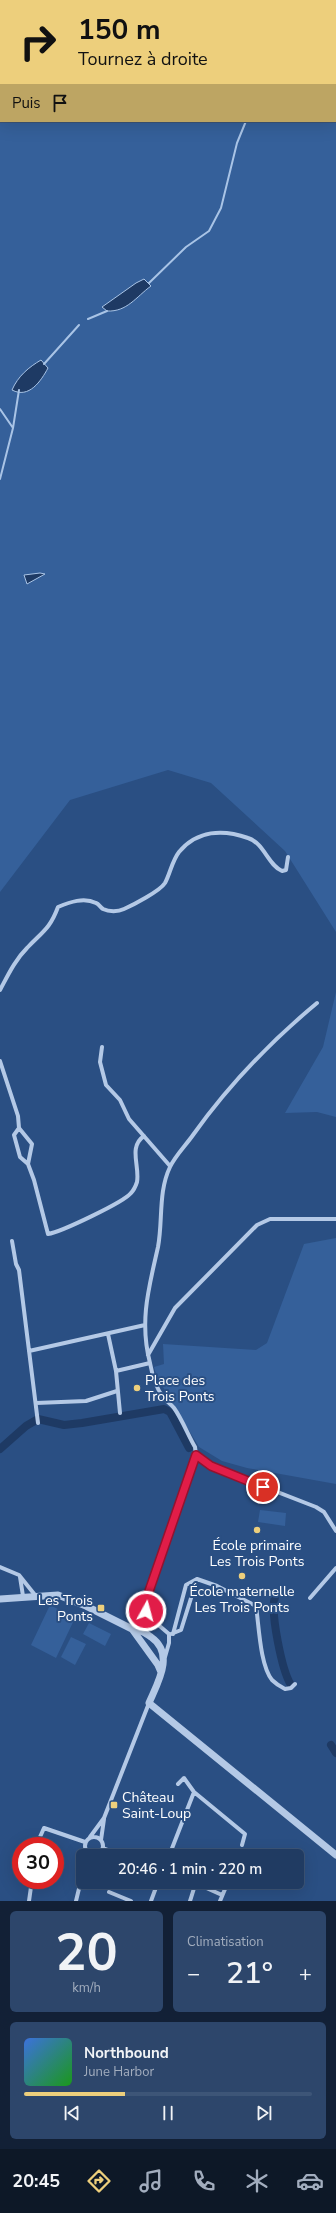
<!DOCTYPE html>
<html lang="fr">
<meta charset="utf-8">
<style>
body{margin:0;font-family:"Nunito Sans",sans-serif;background:#2d466b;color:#f1f3f6;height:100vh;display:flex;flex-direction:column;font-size:15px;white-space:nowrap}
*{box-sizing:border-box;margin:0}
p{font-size:13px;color:#a2adbe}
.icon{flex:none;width:22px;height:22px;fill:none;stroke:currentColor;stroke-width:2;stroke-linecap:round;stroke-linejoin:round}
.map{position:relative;height:1901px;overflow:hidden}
.drawer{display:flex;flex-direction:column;gap:10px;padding:10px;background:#122036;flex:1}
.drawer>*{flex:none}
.top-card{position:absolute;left:0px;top:0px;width:336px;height:122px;box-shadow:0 4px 16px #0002,0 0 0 1px #3d5577;background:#edcf7c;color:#111;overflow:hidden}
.speed{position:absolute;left:12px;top:1837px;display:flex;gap:8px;font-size:20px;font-weight:700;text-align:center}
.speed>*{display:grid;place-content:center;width:52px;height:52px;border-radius:50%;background:#203b62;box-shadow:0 4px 16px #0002,0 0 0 1px #3d5577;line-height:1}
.speed .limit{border:6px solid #d22;background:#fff;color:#111}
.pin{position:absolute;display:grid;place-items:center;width:34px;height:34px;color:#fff;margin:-17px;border:2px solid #fff;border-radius:50%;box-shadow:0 1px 4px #0007}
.me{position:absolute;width:44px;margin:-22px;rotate:7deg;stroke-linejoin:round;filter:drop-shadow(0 0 3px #0008)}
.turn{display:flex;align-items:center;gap:14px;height:84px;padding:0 12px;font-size:18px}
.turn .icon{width:52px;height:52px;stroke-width:2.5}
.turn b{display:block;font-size:28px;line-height:34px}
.then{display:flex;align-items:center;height:38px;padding:0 12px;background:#0003;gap:8px;font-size:15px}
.big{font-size:30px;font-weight:600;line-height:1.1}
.drawer .tile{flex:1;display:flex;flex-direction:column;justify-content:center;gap:6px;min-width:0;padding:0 14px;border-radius:6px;background:#2d466b}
.drawer .dial{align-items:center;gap:0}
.dial b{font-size:52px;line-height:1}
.song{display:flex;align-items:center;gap:12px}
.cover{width:48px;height:48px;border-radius:6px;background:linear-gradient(135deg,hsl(220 70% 55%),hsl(120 70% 35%))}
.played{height:4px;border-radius:2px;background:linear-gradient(90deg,#edcf7c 35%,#3d5577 35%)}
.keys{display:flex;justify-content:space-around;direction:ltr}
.heat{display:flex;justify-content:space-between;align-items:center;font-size:22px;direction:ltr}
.drawer .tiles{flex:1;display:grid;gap:10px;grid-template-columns:1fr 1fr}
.tile:last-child{grid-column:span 2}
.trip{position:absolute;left:76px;top:1849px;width:228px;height:40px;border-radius:6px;background:#203b62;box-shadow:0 4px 16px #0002,0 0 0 1px #3d5577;font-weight:600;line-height:40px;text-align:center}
.tab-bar{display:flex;height:64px;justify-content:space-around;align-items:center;background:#0d1827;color:#a2adbe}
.tab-bar .icon{width:28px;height:28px}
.tab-bar .selected{color:#edcf7c}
.tab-bar b{font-size:18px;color:#f1f3f6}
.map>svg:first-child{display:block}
.green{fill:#35609a;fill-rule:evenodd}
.water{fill:#1e3a64;stroke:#a9c4e6}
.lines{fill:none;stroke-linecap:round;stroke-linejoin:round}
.stream{stroke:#a9c4e6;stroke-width:2}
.canal{stroke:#1e3a64;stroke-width:8}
.minor{stroke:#b4c9e6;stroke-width:4}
.tertiary{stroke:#b4c9e6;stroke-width:7}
.route-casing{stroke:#92132f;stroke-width:10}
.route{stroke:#e11d48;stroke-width:7}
.poi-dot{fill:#edcf7c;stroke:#2a4f83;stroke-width:1.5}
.labels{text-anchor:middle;stroke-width:4;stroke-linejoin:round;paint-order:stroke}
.poi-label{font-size:14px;fill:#fff;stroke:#2a4f83;text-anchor:start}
</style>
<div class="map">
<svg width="336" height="1901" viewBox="0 0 336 1901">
<rect width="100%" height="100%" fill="#2a4f83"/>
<!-- green -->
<path class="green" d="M 0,0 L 336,0 L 336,932 L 285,851 L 211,783 L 168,770 L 70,800 L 0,892 ZM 1,1 L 335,1 L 335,121 L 1,121 Z
M 336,992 L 336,1117 L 317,1112 L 285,1113 L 323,1047 Z
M 336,1238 L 336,1484 L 247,1468 L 222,1461 L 199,1447 L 157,1377 L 154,1367 L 164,1364 L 163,1344 L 256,1350 L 267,1343 L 304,1244 Z
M 260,1510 L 286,1513 L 285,1526 L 258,1522 Z
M 50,1605 L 75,1618 L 56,1658 L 31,1645 Z
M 89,1623 L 111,1634 L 105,1646 L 83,1634 Z
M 71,1637 L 86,1644 L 75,1665 L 61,1657 Z"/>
<!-- water -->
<path class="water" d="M 144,279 L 151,286 C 136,297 127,312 107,311 L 102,307 L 136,283 Z
M 41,360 L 48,368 C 41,381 29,399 12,390 C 18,376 29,367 41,360 Z
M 40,573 L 45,574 L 27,584 L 24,575 Z"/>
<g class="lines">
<!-- stream -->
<path class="stream" d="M 335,32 L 336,32
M 149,283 L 186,247 L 209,231 L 221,208 L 237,143 L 246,121
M 88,319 L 107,311
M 44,364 L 79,325
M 0,409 L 13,428 L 0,479
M 13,428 L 19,390"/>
<!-- canal -->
<path class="canal" d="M 0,1449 L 26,1426 L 38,1419 L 64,1425 L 82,1423 L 164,1409 L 170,1412 L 189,1448
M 275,1597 C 270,1612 282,1671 291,1685
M 331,1745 L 336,1753"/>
<!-- minor -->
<path class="minor" d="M 0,990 C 8,975 15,960 27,948 C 42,932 50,929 58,907 C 70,902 84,897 96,903 C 99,904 100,907 103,909 C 109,912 118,912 124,909 C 133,905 160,891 165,883 C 170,874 172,861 179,852 C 197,830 223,829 248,838 C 264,843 268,865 282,871 L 286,870 L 288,857
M 102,1047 L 100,1062 L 106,1085 L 120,1100 L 129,1119 L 170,1166
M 0,1061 L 18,1116 L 19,1128 L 32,1144 L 28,1164 L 34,1180 L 48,1234 C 61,1232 124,1202 131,1193 C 133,1191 136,1185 137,1182 C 140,1166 128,1147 144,1136
M 19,1128 L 14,1135 L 20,1157 L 28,1164
M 12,1241 L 16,1264 L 19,1270 L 38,1423
M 108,1334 L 116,1371 L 120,1413
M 29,1351 L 145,1325
M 148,1355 L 175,1308 L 257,1225 L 270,1219 L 336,1219
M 116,1371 L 150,1363
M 36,1403 L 86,1401 L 117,1391
M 196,1455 L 211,1466 L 316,1507 L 324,1512 L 336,1531
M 0,1567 L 19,1575 L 35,1595
M 20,1577 L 23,1596
M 310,1598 L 336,1568
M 171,1634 L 181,1630 L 197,1579
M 173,1634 L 186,1585 L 197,1579 L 217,1586 L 256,1606 C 259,1626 260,1665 272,1680 C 276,1684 281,1687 285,1689 L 291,1688 L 295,1684
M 165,1657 L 169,1643 L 169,1634 L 148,1616 L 146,1600 L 196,1455 L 195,1447 C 188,1435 182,1419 174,1408 C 171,1404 166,1401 163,1397 C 156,1388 152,1374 150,1363 C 139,1321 149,1287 158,1247 C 163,1221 158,1192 170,1167 C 175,1156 186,1145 193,1135 C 228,1086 270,1042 317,1003
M 178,1784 L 184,1778 L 194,1792 L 245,1834 L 242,1845
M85 1846a9 9 0 1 1 18 0a9 9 0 1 1-18 0Z
M 90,1837 L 104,1818 L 149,1703
M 101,1840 L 104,1819
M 36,1846 L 44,1828 L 85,1842
M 103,1848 L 123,1856
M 169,1856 L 194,1792
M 207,1856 L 208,1855
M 193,1882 L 222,1895
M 109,1892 L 131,1901
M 29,1901 L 32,1880
M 76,1901 L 83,1872
M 151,1901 L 158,1882
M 190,1901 L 196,1882
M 220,1901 L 228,1882"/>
<!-- tertiary -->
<path class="tertiary" d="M 0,1599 L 58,1595 L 86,1606 L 132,1629 L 158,1665 L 161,1672
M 132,1629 C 139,1628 145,1633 151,1637 C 175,1654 158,1682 149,1703 L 336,1855"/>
</g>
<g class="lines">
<defs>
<path id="route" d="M 146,1611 L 146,1600 L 196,1455 L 211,1466 L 263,1487"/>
</defs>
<!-- route casing -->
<use href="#route" class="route-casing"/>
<!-- route -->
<use href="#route" class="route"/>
</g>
<!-- markers -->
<g class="poi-dot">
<circle cx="137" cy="1388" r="4"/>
<circle cx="257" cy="1530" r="4"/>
<circle cx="242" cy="1576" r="4"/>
<rect x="97" y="1604" width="8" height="8" rx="2"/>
<rect x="110" y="1801" width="8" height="8" rx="2"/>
</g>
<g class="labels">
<!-- poi labels -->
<g class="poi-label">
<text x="145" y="1385">Place des<tspan x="145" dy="16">Trois Ponts</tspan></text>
<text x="257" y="1550" text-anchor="middle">École primaire<tspan x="257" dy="16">Les Trois Ponts</tspan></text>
<text x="242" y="1596" text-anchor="middle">École maternelle<tspan x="242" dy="16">Les Trois Ponts</tspan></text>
<text x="93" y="1605" text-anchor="end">Les Trois<tspan x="93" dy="16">Ponts</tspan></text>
<text x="122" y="1802">Château<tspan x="122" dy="16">Saint-Loup</tspan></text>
</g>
</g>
</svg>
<div class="speed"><div class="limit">30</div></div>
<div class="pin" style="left:263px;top:1487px;background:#d93025"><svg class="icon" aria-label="arrive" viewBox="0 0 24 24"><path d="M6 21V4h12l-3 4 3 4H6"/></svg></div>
<svg class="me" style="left:146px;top:1611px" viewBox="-20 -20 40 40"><circle r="17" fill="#e11d48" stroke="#fff" stroke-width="3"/><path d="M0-11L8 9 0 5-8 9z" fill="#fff"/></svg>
<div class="trip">20:46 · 1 min · 220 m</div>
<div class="top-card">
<div class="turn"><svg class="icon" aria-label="right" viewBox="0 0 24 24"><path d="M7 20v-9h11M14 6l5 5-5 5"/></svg><div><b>150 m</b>Tournez à droite</div></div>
<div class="then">Puis<svg class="icon" aria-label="arrive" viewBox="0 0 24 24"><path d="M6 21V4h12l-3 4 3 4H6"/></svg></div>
</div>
</div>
<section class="drawer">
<div class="tiles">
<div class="tile dial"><b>20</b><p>km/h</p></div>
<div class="tile"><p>Climatisation</p>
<div class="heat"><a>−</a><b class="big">21°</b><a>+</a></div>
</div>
<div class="tile">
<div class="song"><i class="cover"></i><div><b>Northbound</b><p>June Harbor</p></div></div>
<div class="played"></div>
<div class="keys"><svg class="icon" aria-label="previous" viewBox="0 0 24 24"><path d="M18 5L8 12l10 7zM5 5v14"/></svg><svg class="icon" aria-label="pause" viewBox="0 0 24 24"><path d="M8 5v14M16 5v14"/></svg><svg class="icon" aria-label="next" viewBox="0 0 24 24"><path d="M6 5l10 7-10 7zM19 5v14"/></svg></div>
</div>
</div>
</section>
<nav class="tab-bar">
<b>20:45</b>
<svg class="icon selected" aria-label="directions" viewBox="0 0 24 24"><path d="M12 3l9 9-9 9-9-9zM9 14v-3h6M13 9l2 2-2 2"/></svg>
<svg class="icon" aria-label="music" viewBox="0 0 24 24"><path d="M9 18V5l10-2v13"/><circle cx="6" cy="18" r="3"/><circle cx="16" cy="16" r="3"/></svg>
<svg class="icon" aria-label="phone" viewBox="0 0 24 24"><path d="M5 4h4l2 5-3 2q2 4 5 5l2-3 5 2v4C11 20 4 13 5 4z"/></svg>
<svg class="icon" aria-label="climate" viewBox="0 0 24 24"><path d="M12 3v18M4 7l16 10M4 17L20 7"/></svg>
<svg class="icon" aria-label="car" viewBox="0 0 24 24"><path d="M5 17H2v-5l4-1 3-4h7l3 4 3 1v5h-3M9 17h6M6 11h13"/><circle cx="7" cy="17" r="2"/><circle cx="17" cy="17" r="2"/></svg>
</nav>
